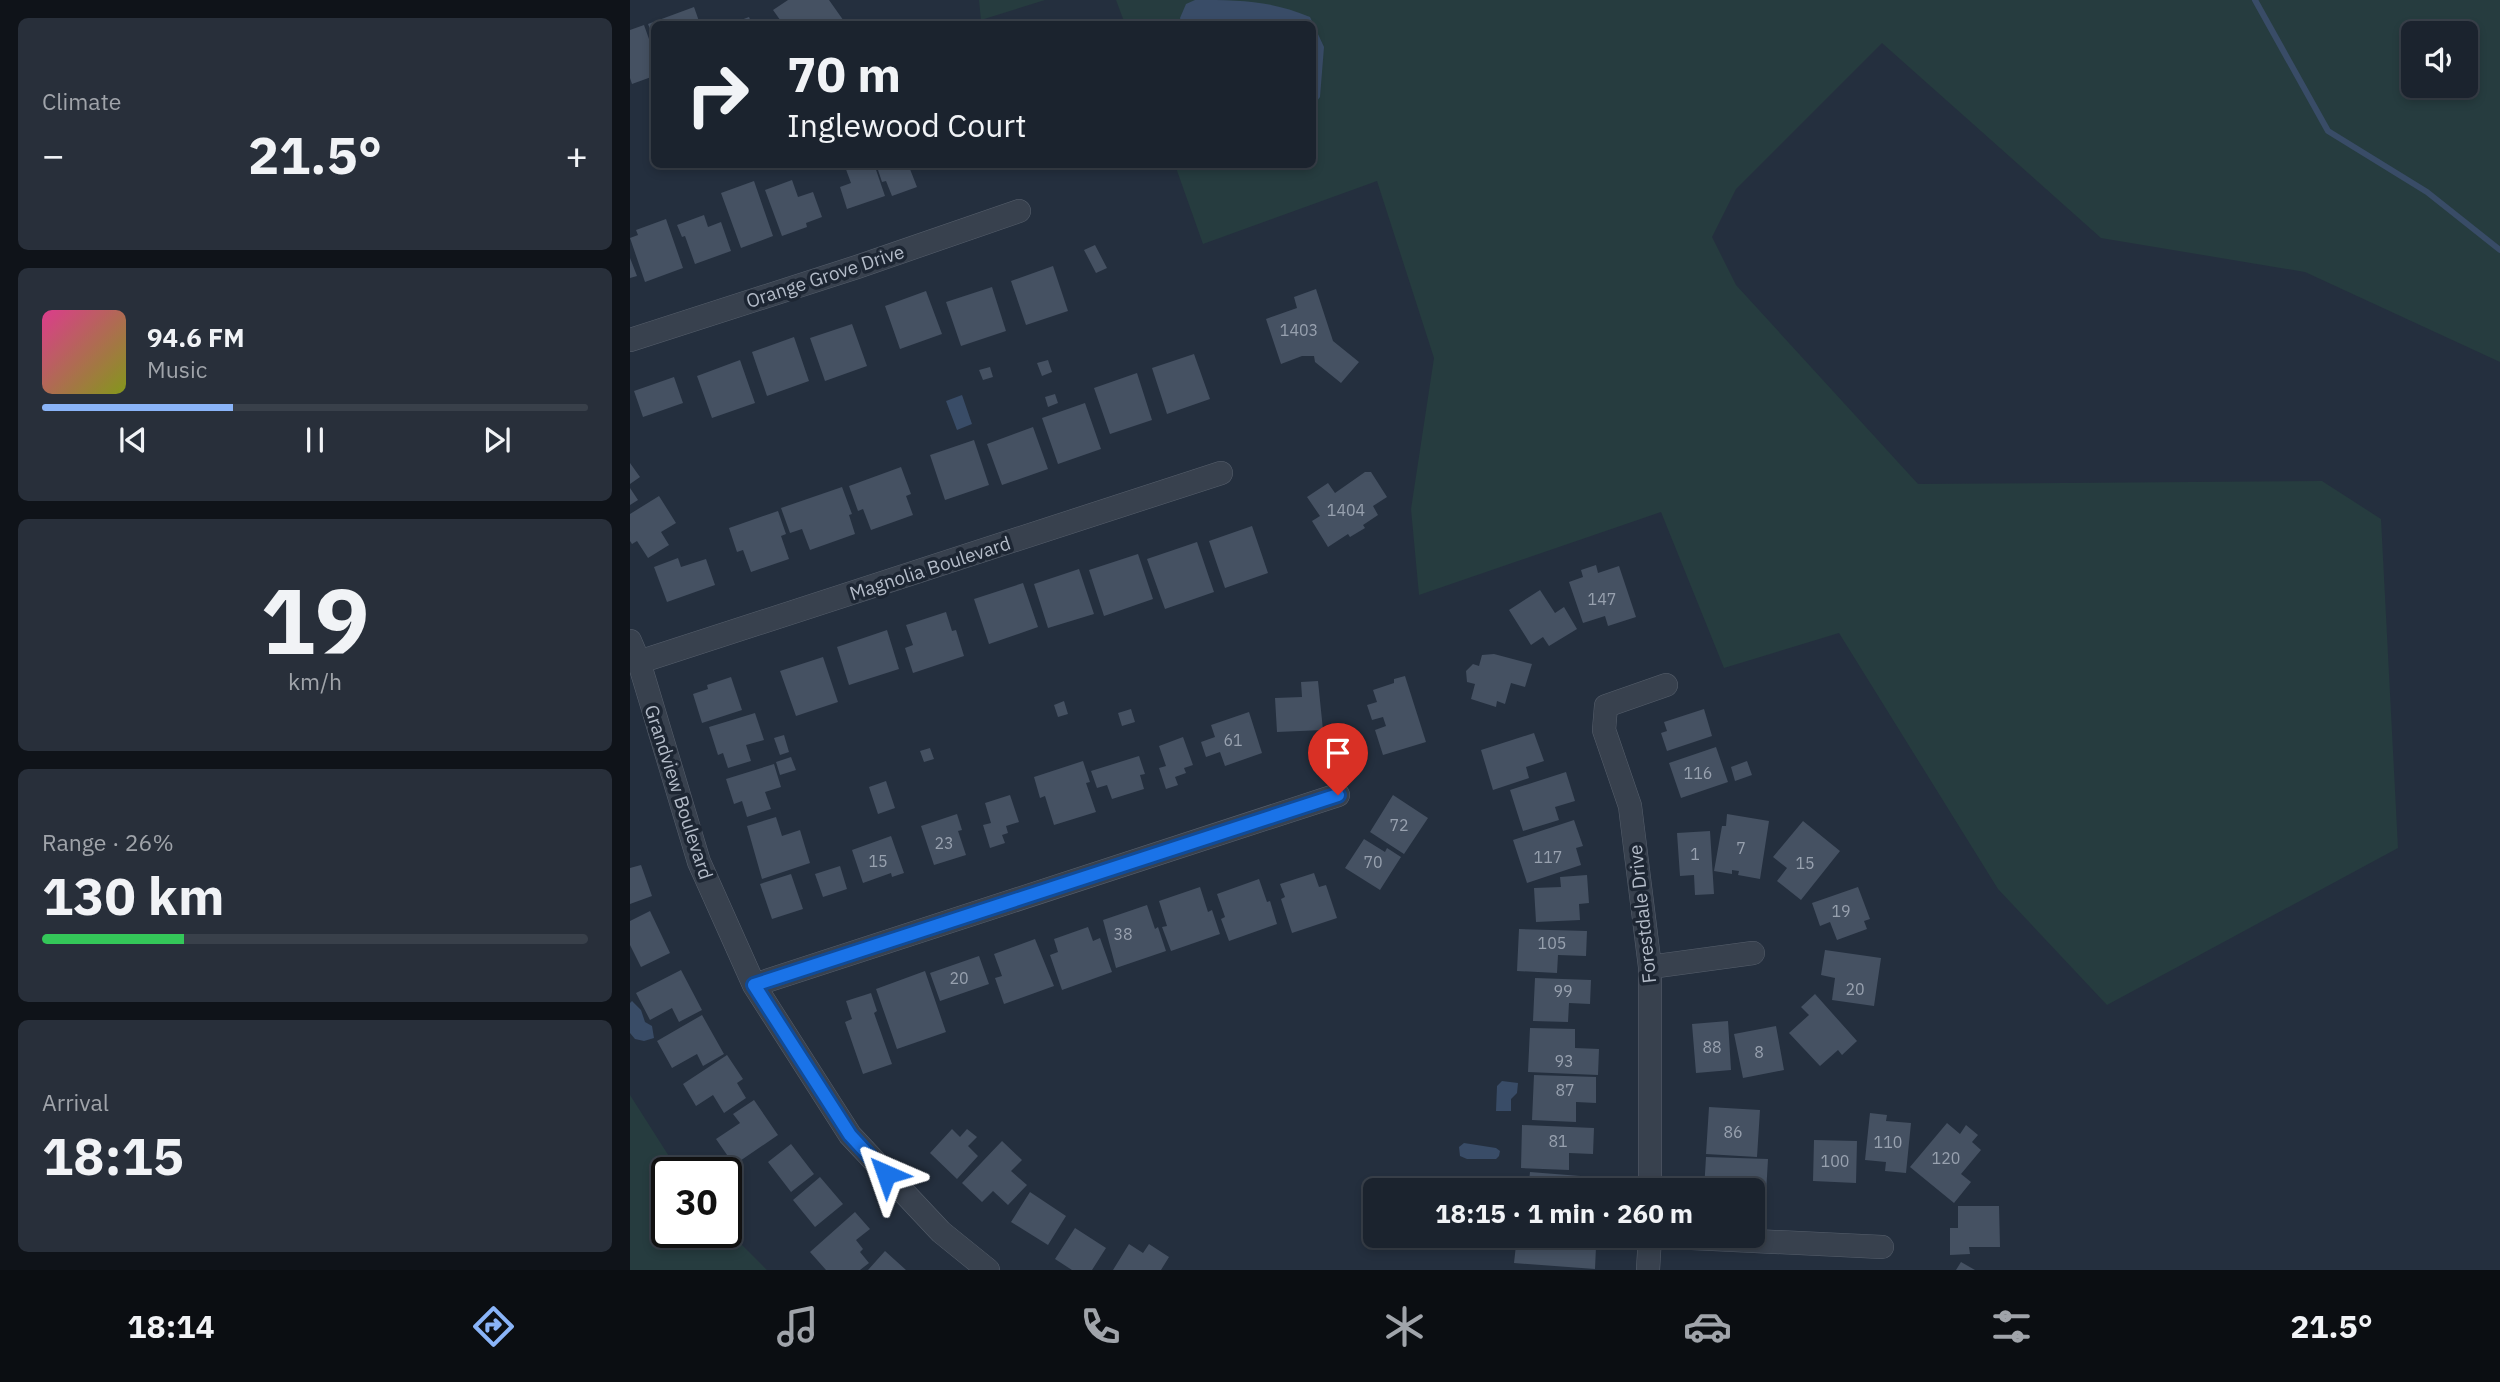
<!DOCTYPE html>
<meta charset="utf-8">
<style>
body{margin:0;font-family:"IBM Plex Sans",sans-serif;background:#282f3a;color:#f1f3f6;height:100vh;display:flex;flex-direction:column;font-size:26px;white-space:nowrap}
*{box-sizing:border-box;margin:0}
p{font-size:23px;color:#a0a4aa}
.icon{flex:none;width:38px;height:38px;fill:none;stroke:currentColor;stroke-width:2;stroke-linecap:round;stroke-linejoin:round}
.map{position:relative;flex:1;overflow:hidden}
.drawer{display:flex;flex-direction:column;gap:18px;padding:18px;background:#0f1319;width:630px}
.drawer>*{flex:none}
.guide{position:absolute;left:21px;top:21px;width:665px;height:147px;border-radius:10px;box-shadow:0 4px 10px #0003,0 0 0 2px #39404a;background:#1b232e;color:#f1f3f6;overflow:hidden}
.tools{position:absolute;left:1771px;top:21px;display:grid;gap:14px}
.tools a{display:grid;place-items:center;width:77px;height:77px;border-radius:10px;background:#1b232e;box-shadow:0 4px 10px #0003,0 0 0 2px #39404a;font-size:35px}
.speed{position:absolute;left:21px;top:1157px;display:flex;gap:14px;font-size:35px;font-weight:700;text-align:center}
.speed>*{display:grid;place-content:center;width:91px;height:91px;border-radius:50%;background:#1b232e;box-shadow:0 4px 10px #0003,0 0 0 2px #39404a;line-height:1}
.speed .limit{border:4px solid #111;border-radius:10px;background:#fff;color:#111}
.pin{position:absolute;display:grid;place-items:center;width:60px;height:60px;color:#fff;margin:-72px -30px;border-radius:50% 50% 50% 0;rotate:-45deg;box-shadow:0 0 7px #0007}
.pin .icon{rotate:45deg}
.me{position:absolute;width:77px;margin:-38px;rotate:317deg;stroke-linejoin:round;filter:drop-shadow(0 0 5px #0008)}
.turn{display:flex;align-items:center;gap:24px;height:147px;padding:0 21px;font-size:32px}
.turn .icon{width:91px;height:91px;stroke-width:2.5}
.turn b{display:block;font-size:49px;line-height:60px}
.big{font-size:52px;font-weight:700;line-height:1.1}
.drawer .widget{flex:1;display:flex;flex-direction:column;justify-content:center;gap:10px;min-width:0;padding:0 24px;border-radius:10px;background:#282f3a}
.drawer .dial{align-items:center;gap:0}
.dial b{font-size:91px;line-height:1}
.song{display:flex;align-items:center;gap:21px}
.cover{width:84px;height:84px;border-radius:10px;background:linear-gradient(135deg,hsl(330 70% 55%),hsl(70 70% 35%))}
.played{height:7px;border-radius:4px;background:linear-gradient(90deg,#8ab4f8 35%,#39404a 35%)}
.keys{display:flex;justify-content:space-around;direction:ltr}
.heat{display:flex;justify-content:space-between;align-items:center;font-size:38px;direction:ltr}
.charge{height:10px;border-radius:5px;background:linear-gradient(90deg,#34c759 26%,#39404a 0)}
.trip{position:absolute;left:733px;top:1178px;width:402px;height:70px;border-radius:10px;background:#1b232e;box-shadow:0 4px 10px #0003,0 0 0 2px #39404a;font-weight:700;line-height:70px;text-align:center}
.tabs{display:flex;height:112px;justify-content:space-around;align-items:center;background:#0b0e12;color:#a0a4aa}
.tabs .icon{width:49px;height:49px}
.tabs .active{color:#8ab4f8}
.tabs b{font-size:32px;color:#f1f3f6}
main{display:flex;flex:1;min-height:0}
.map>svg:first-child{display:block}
.green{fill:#263c3f;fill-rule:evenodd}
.water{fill:#394c67}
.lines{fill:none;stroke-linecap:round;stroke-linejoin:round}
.stream{stroke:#394c67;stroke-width:6}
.building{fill:#455162}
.minor-casing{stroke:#565f6c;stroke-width:24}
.minor{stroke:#38414e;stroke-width:23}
.route-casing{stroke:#114b97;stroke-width:18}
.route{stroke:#1a73e8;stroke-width:12}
.labels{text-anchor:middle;stroke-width:7;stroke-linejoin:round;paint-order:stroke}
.number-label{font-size:16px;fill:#98a1af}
.street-label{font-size:19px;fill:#b4bcc9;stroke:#1d2633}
</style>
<main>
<section class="drawer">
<div class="widget"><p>Climate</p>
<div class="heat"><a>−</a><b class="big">21.5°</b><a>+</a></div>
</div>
<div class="widget">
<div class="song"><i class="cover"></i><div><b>94.6 FM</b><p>Music</p></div></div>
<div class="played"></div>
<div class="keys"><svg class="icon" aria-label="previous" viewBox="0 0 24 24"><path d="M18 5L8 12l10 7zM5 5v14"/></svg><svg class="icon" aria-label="pause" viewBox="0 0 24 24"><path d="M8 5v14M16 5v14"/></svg><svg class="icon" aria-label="next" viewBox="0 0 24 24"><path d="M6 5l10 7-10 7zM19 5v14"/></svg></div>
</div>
<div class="widget dial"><b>19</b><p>km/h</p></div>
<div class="widget"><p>Range · 26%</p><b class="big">130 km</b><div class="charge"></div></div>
<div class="widget"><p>Arrival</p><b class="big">18:15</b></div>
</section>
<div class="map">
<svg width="1870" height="1270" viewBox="0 0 1870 1270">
<rect width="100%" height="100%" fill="#242f3e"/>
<!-- green -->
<path class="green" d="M 349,0 L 415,0 L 351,20 Z
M 486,0 L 1870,0 L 1870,362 L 1675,272 L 1471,238 L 1252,43 L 1106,189 L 1082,237 L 1106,285 L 1288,484 L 1692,481 L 1751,519 L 1768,848 L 1477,1005 L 1368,889 L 1209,633 L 1094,668 L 1031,512 L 789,595 L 781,509 L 804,358 L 747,181 L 573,244 L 545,165 L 682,164 L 682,24 L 495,24 ZM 1783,33 L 1836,33 L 1836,86 L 1783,86 Z
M 0,1095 L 49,1172 L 37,1172 L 37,1232 L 96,1232 L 96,1229 L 137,1270 L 0,1270 Z"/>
<!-- water -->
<path class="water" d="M 565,0 C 609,0 639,0 680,17 L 694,47 L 690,97 L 683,106 L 682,24 L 552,24 L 550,18 L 556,4 Z
M 332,395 L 342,424 L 327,430 L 316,401 Z
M 2,1001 L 11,1010 L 15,1022 L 22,1026 L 24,1038 L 14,1041 L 5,1039 L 0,1033 L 0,1003 Z
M 872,1081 L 888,1083 L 887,1093 L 881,1099 L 881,1111 L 866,1111 L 867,1086 Z
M 834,1143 L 866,1148 L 870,1151 L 869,1156 L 866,1159 L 837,1159 L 830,1156 L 829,1147 Z"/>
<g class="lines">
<!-- stream -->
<path class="stream" d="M 1625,0 L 1698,131 L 1797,192 L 1870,250"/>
</g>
<!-- building -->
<path class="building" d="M 158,0 L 199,0 L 216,24 L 153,24 L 143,10 Z
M 64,7 L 70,24 L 24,24 L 24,39 L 18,24 Z
M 119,17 L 122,24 L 91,24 L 102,20 L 103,23 Z
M 14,25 L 24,53 L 24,76 L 2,84 L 0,78 L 0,30 Z
M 214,164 L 244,164 L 255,196 L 217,209 L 210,187 L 221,183 Z
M 246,164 L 278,164 L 287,187 L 262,196 L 256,181 L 252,182 Z
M 162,180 L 168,197 L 183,192 L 192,217 L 176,223 L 177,227 L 152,236 L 135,190 Z
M 124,181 L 143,236 L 111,248 L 91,193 Z
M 74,215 L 78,227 L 91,222 L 101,251 L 65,264 L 55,236 L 52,237 L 47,225 Z
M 36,219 L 53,268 L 15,282 L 0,238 L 8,235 L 6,230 Z
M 465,245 L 477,268 L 466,273 L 454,250 Z
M 0,258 L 7,276 L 0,278 Z
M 423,266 L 438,311 L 396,325 L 381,281 Z
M 362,287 L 376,331 L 331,346 L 316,302 Z
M 686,289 L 703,341 L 729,362 L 711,383 L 685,362 L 684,356 L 672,356 L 651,364 L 636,319 L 667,308 L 664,297 Z
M 296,291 L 312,334 L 270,349 L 255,306 Z
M 222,324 L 237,366 L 195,381 L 180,338 Z
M 164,337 L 179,381 L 137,396 L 122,352 Z
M 564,354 L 580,399 L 537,414 L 522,368 Z
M 110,360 L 125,403 L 82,418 L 67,376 Z
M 418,360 L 422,372 L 412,376 L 407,363 Z
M 360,367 L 363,377 L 353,380 L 349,370 Z
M 507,373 L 522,420 L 480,434 L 464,388 Z
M 44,377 L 53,403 L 13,417 L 4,391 Z
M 425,394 L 428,403 L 418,407 L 415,397 Z
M 455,403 L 471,449 L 428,464 L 412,418 Z
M 403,427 L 418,469 L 372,485 L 357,444 Z
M 344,440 L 359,485 L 315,500 L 300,455 Z
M 0,463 L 10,477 L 0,484 Z
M 271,467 L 281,494 L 276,496 L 283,515 L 241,530 L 233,509 L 228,511 L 219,486 Z
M 735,472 L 741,472 L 757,497 L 743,506 L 748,515 L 733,525 L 735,528 L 720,537 L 718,534 L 698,547 L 682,521 L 690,516 L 677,497 L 698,483 L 705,493 Z
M 212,487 L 222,514 L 219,515 L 225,534 L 180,550 L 172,529 L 160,533 L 151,508 Z
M 0,488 L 8,500 L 0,505 Z
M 29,496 L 46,523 L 31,532 L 39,545 L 18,558 L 7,541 L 2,544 L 0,541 L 0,514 Z
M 148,511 L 156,534 L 151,536 L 159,559 L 121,572 L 113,550 L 107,552 L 99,528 Z
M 622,526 L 638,573 L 595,588 L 579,541 Z
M 567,542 L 584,592 L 535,609 L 517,559 Z
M 508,554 L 523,599 L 474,616 L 459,570 Z
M 48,558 L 51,567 L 76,559 L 85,585 L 37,602 L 24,567 Z
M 966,565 L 968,573 L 989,566 L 1006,617 L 978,626 L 975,616 L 953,623 L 939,582 L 953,577 L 951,570 Z
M 449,569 L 464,614 L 418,628 L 404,584 Z
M 393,583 L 408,627 L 359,644 L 344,599 Z
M 910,590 L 925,613 L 934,607 L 947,629 L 919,646 L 913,637 L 901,645 L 879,610 Z
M 316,612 L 322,631 L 326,630 L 334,656 L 283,673 L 275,648 L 283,645 L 276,625 Z
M 257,630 L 269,669 L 219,685 L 207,647 Z
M 864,654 L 902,664 L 895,687 L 881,683 L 875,704 L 867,701 L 866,707 L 841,699 L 845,684 L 837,682 L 836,671 L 843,664 L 849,666 L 852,655 Z
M 193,657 L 208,702 L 166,716 L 150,671 Z
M 775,676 L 796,742 L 753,755 L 745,730 L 756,726 L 753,717 L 742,720 L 737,705 L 747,702 L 743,690 L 764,683 L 764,679 Z
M 101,677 L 112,710 L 72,723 L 63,694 L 78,689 L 77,685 Z
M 688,681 L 693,730 L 647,732 L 645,698 L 672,697 L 671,682 Z
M 434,701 L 438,714 L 428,717 L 424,705 Z
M 501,709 L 505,722 L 492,726 L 488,713 Z
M 1074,709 L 1082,736 L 1037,751 L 1031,733 L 1037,731 L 1034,722 Z
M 619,712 L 632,753 L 595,766 L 590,752 L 576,757 L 571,742 L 585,737 L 581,725 Z
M 125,713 L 134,740 L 116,745 L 121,761 L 98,768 L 93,753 L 88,755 L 79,727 Z
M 904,733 L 914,761 L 896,767 L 899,778 L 863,790 L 851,750 Z
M 154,735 L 159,752 L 150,755 L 144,738 Z
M 553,737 L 563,765 L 554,768 L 556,773 L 545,777 L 548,785 L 536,789 L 529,768 L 536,766 L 529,746 Z
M 1086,747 L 1098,782 L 1051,798 L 1039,763 Z
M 300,748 L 304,759 L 294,762 L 290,751 Z
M 509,756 L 515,774 L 510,775 L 514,789 L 482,799 L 477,785 L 467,788 L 461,771 Z
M 161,757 L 166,770 L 150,775 L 146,762 Z
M 453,761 L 460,782 L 456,783 L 466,812 L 424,825 L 415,796 L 410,798 L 404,777 Z
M 1117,761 L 1122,775 L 1105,781 L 1101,767 Z
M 144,764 L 151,787 L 135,792 L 141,809 L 117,817 L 112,801 L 104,804 L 96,779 Z
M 936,772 L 945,801 L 925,807 L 929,820 L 893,831 L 880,790 Z
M 256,781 L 265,808 L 248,814 L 239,787 Z
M 380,795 L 389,822 L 376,826 L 378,833 L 372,835 L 375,843 L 360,848 L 353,825 L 361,823 L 355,803 Z
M 763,795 L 798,818 L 774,854 L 740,832 Z
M 327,814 L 332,830 L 328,831 L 336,855 L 304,865 L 291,826 Z
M 1097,814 L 1139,821 L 1130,879 L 1108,875 L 1109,871 L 1102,870 L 1102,874 L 1084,871 L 1092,826 L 1096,826 Z
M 146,817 L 152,836 L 170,830 L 180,863 L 132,879 L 117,826 Z
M 944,820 L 953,846 L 946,848 L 951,865 L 897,883 L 883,840 Z
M 1173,821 L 1210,851 L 1171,900 L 1147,881 L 1157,868 L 1143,857 Z
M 1080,831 L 1084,894 L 1065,895 L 1064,875 L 1050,876 L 1047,833 Z
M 261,836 L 274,873 L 262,877 L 261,873 L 233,883 L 222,850 Z
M 734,839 L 755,852 L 757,848 L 771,857 L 750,890 L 715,868 Z
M 11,865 L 22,896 L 0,904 L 0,868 Z
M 210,866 L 217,889 L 193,897 L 185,874 Z
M 684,873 L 689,887 L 696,885 L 707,918 L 662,933 L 651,899 L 655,897 L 650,884 Z
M 161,874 L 173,909 L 142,919 L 130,884 Z
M 957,875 L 959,903 L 949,904 L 950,920 L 906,922 L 904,888 L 931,887 L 930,877 Z
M 629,879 L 637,902 L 640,901 L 647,924 L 599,941 L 591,919 L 595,917 L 587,894 Z
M 570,887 L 578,912 L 582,910 L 590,934 L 541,951 L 532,927 L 537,926 L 529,901 Z
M 1228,887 L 1240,919 L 1234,921 L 1237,929 L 1207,940 L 1200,922 L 1190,926 L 1182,903 Z
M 517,905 L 525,929 L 528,927 L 536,951 L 486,968 L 473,920 Z
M 20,911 L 40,953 L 11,967 L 0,945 L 0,921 Z
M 458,927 L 463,941 L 470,938 L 482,972 L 432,990 L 420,955 L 428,952 L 424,939 Z
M 889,929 L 957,931 L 956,956 L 928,955 L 927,973 L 887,971 Z
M 405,939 L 424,986 L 374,1004 L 365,978 L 372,976 L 364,954 Z
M 1195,950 L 1251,958 L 1244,1006 L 1202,1000 L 1205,978 L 1191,975 Z
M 349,956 L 359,984 L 310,1001 L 300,973 Z
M 51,970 L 72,1010 L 49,1022 L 42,1008 L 20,1020 L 6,993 Z
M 295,971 L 316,1032 L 267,1049 L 246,989 Z
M 905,978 L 961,980 L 960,1004 L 939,1003 L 938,1022 L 903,1021 Z
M 241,993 L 247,1011 L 244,1013 L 262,1064 L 233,1074 L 215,1022 L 222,1019 L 216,1001 Z
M 1185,994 L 1227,1041 L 1212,1055 L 1208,1050 L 1190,1066 L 1159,1033 L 1179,1015 L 1171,1007 Z
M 72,1015 L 94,1054 L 73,1066 L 67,1054 L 42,1068 L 27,1041 Z
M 1098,1021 L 1101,1070 L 1066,1073 L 1062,1024 Z
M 1146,1026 L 1154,1070 L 1113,1078 L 1104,1034 Z
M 900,1028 L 945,1029 L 945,1048 L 969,1049 L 968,1075 L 898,1072 Z
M 97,1055 L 113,1079 L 107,1083 L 116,1098 L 94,1113 L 83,1095 L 66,1106 L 53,1084 Z
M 904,1075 L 966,1077 L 966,1103 L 946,1102 L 946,1122 L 902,1120 Z
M 124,1100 L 148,1135 L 104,1165 L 86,1139 L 110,1123 L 103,1114 Z
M 1079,1107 L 1130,1110 L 1127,1157 L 1076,1154 Z
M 1240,1113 L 1257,1115 L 1256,1121 L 1281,1123 L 1276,1173 L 1255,1171 L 1256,1162 L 1235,1160 Z
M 1317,1123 L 1330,1134 L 1336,1125 L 1348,1135 L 1342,1142 L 1351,1150 L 1331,1174 L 1341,1182 L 1324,1203 L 1280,1167 Z
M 892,1125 L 964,1128 L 963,1154 L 939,1153 L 939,1170 L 891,1168 Z
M 322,1129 L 330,1137 L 337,1129 L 347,1137 L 338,1146 L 348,1156 L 327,1179 L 300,1153 Z
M 1184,1140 L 1227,1141 L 1226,1183 L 1183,1181 Z
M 372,1141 L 392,1160 L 381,1171 L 397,1185 L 378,1205 L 363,1191 L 352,1202 L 332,1183 Z
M 161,1144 L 184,1174 L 161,1192 L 138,1162 Z
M 1076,1157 L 1138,1159 L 1136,1194 L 1124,1193 L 1124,1190 L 1074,1190 Z
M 900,1172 L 963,1177 L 962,1190 L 898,1190 Z
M 190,1177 L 213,1204 L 185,1227 L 163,1200 Z
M 400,1192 L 436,1216 L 418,1245 L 381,1222 Z
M 1328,1206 L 1369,1206 L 1370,1247 L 1339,1247 L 1340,1254 L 1320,1255 L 1320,1228 L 1328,1228 Z
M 225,1212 L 240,1229 L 226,1240 L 233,1249 L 230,1252 L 239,1263 L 230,1270 L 196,1270 L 180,1252 Z
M 445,1228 L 476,1248 L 462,1270 L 442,1270 L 425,1259 Z
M 887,1236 L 942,1236 L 942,1246 L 966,1247 L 965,1269 L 884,1263 Z
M 499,1244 L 513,1253 L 519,1244 L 539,1257 L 531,1270 L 483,1270 Z
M 255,1251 L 276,1270 L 238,1270 Z
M 1331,1262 L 1345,1270 L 1326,1270 Z"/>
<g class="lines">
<defs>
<path id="minor" d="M 0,340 L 227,267 L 389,211
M 0,641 L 9,662 L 69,862 L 124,985 L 220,1135 L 311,1232 L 358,1270
M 9,662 L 591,473
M 1020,967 L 1123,953
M 124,985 L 708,795
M 1020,1190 L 1020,967 L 1000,806 L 974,730 L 976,706 L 1036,685
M 1020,1236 L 1252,1247
M 1018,1270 L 1020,1236"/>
</defs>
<!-- minor casing -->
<use href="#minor" class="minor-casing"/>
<!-- minor -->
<use href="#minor" class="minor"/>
</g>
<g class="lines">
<defs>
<path id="route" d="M 256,1174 L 220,1135 L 124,985 L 708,795"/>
</defs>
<!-- route casing -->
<use href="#route" class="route-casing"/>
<!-- route -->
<use href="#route" class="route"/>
</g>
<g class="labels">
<!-- number labels -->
<g class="number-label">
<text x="669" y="336">1403</text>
<text x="716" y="516">1404</text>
<text x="972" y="605">147</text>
<text x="603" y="746">61</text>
<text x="1068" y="779">116</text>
<text x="769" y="831">72</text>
<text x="314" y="849">23</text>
<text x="1111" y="854">7</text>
<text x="1065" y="860">1</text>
<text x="918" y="863">117</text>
<text x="248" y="867">15</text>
<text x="743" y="868">70</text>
<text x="1175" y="869">15</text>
<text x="1211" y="917">19</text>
<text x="493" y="940">38</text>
<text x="922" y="949">105</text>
<text x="329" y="984">20</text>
<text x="1225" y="995">20</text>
<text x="933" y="997">99</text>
<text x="1082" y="1053">88</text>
<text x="1129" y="1058">8</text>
<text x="934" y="1067">93</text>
<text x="935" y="1096">87</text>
<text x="1103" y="1138">86</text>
<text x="928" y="1147">81</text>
<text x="1258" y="1148">110</text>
<text x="1316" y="1164">120</text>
<text x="1205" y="1167">100</text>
</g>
<!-- street labels -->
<g class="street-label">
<text transform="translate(195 276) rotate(-18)" y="7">Orange Grove Drive</text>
<text transform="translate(300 568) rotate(-18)" y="7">Magnolia Boulevard</text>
<text transform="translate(49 792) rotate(72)" y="7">Grandview Boulevard</text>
<text transform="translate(1012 914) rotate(-96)" y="7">Forestdale Drive</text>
</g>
</g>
</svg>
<div class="tools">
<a><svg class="icon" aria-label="sound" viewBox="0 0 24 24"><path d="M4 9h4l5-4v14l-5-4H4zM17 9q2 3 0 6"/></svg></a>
</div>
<div class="speed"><div class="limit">30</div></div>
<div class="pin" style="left:708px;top:795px;background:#d93025"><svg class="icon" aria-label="arrive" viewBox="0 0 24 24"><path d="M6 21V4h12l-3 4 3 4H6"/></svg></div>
<svg class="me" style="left:256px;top:1174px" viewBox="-20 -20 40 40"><path d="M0-17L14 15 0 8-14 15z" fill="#1a73e8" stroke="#fff" stroke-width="4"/></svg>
<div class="trip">18:15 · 1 min · 260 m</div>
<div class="guide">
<div class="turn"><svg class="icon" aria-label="right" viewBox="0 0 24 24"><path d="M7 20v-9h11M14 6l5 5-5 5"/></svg><div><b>70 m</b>Inglewood Court</div></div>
</div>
</div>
</main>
<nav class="tabs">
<b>18:14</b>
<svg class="icon active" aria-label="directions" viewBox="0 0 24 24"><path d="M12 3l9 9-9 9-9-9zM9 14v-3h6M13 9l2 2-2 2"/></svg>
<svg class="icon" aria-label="music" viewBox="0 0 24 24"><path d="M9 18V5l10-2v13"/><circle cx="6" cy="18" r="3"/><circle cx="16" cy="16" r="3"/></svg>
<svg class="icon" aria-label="phone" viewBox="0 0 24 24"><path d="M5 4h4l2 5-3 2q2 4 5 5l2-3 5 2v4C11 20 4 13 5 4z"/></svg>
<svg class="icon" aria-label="climate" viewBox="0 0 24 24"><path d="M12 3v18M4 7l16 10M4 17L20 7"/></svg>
<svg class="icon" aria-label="car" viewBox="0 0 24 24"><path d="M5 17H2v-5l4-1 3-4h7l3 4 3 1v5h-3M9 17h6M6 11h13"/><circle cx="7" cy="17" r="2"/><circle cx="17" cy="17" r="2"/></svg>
<svg class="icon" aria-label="filters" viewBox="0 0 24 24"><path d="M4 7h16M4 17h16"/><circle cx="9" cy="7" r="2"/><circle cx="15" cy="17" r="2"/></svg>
<b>21.5°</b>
</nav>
